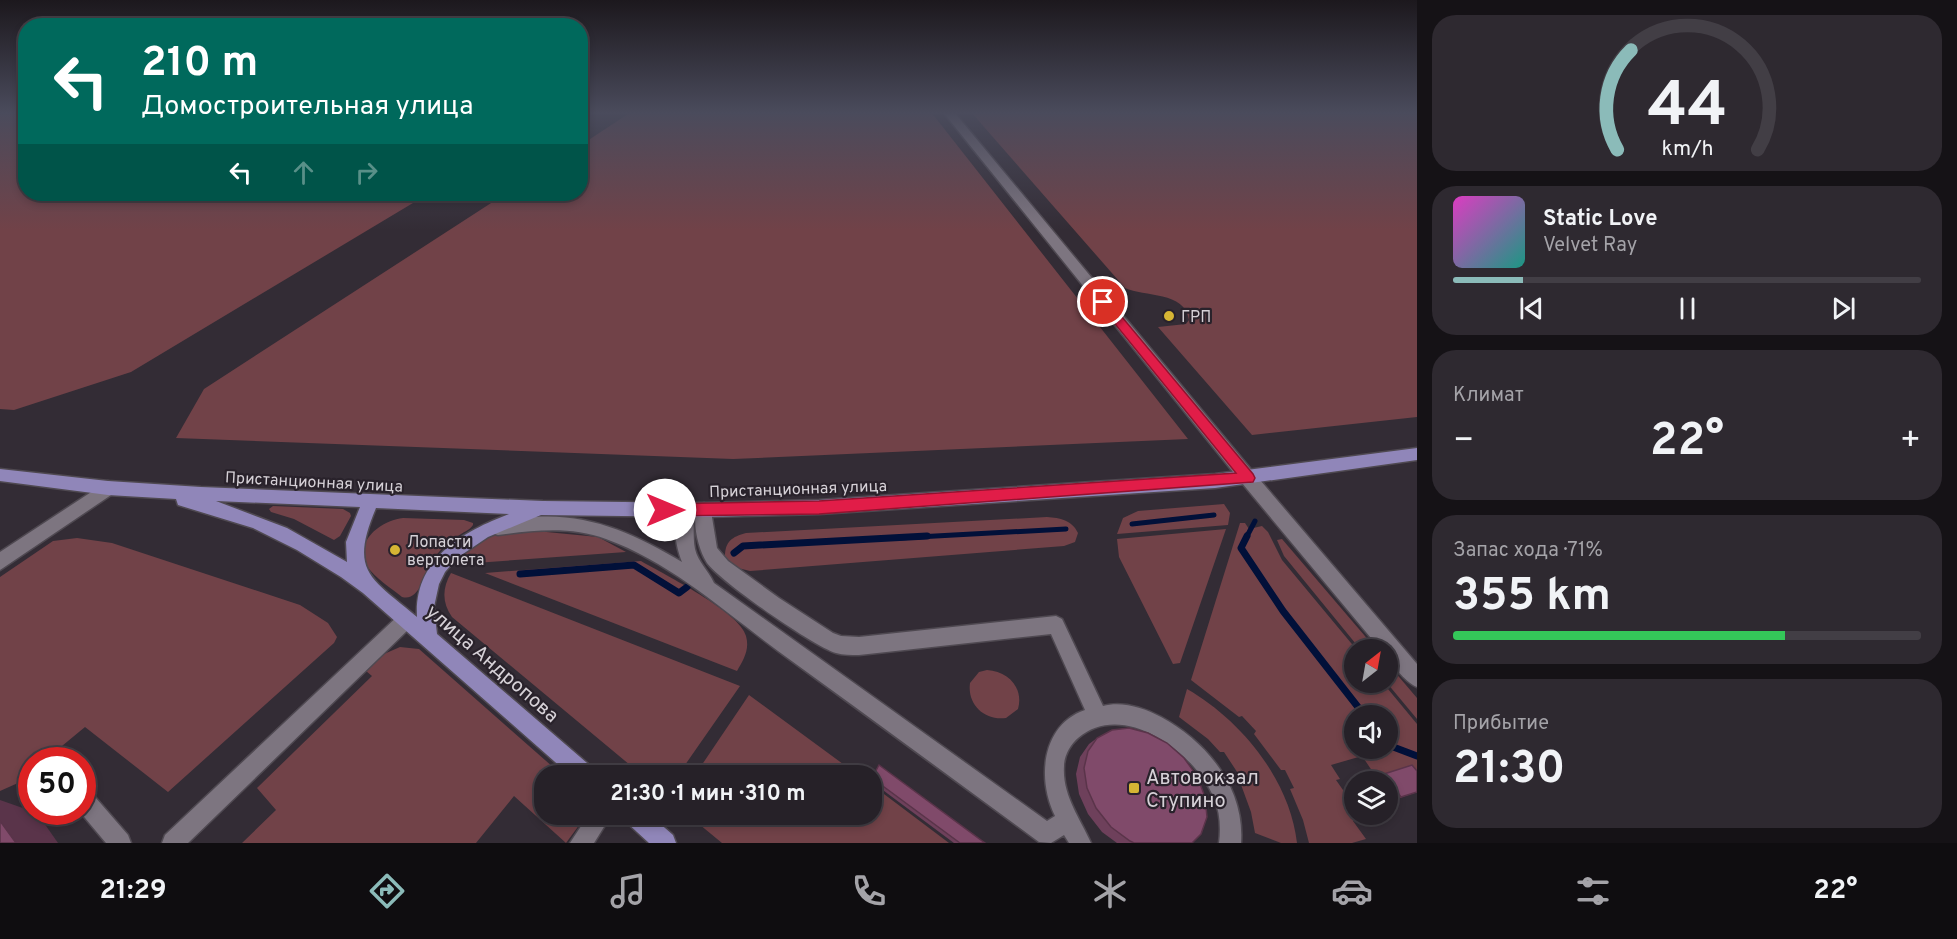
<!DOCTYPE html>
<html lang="ru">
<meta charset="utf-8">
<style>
body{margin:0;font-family:Overpass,sans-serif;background:#2e2930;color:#f1f3f6;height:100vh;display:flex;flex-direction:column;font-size:22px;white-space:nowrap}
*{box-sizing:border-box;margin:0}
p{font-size:20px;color:#a4a3a8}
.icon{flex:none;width:33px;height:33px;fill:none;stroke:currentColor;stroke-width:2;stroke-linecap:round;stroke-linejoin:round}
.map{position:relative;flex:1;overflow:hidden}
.panel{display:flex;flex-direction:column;gap:15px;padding:15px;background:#151216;width:540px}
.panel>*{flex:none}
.guide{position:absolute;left:18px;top:18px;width:570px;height:183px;border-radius:24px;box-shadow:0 3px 9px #0003,0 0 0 2px #423e45;background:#00695c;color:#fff;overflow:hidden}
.needle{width:39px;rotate:31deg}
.fabs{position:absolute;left:1344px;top:639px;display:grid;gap:12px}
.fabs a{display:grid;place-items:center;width:54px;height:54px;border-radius:50%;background:#262128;box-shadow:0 3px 9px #0003,0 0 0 2px #423e45;font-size:30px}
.speed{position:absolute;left:18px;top:747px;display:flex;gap:12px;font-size:30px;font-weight:700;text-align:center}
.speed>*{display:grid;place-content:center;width:78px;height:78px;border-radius:50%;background:#262128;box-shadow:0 3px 9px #0003,0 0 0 2px #423e45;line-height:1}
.speed .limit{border:9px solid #d22;background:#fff;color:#111}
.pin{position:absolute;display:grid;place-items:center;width:51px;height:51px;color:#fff;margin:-26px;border:3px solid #fff;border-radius:50%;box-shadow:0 2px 6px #0007}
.me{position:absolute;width:66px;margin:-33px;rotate:90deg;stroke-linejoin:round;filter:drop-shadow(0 0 4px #0008)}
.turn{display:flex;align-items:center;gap:21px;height:126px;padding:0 24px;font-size:27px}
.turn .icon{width:78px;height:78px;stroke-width:2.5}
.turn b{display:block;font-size:42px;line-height:51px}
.lanes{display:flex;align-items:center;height:57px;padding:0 24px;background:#0003;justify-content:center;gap:30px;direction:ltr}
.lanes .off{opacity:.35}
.big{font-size:45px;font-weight:700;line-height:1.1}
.panel .widget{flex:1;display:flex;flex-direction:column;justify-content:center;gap:9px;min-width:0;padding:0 21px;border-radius:24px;background:#2e2930}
.panel .dial{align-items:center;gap:0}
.dial svg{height:156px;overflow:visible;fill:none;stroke:#423e45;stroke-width:7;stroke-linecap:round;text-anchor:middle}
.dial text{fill:#f1f3f6;stroke:none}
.song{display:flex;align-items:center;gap:18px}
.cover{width:72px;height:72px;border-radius:9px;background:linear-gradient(135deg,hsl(310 70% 55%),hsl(170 70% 35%))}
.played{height:6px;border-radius:3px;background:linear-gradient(90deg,#8bbbb9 15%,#423e45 15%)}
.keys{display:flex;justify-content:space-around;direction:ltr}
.heat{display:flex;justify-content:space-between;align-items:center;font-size:33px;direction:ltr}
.charge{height:9px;border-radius:4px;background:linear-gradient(90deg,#34c759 71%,#423e45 0)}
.trip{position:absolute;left:534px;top:765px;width:348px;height:60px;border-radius:24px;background:#262128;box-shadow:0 3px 9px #0003,0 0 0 2px #423e45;font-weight:700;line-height:60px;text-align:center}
.dock{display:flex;height:96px;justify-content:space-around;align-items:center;background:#0f0d10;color:#a4a3a8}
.dock .icon{width:42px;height:42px}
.dock .on{color:#8bbbb9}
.dock b{font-size:27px;color:#f1f3f6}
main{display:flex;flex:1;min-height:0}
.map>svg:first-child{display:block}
.green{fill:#714248;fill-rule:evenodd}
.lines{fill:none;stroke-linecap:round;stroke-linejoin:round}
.stream-far1{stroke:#011039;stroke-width:5}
.stream{stroke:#011039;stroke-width:7}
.minor-casing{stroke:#4f4951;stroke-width:3}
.major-casing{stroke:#4f4951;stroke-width:3}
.minor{fill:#7d7580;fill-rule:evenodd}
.major{fill:#9086b9;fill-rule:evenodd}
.wall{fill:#6e405b}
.shaded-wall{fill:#5a344a}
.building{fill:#804a6a;stroke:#5a344a;stroke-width:1.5}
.route{fill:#e11d48;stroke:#92132f;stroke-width:1.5}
.poi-dot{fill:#d6b534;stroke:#29222b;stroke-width:2}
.labels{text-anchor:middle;stroke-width:4.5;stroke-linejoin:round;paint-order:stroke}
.poi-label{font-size:16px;fill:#d6d1d7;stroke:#29222b;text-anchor:start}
.street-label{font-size:16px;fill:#d6d1d7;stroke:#29222b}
.near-street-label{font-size:20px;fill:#d6d1d7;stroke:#29222b}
.near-poi-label{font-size:20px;fill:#d6d1d7;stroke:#29222b;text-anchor:start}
</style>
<main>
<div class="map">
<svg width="1417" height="843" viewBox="0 0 1417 843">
<rect width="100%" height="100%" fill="#332c35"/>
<!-- green -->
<path class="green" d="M 0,112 L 25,112 L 26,194 L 428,194 L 131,372 L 14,410 L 0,409 Z
M 631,112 L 931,112 L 1188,439 L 733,459 L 176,438 L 204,389 L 505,194 L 580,194 L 581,145 Z
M 971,112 L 1417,112 L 1417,417 L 1252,435 L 1158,327 L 1186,324 L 1189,320 C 1185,291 1144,297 1125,288 Z
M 1224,504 L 1230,513 L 1228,525 L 1117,534 L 1123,518 L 1138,511 Z
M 273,506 L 343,509 L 350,513 L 351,516 L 340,536 L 334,540 L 294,519 L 271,512 L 269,509 Z
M 1047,517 C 1060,518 1072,520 1078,533 L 1075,542 L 1064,546 L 750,571 L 734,567 L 725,557 C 725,541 732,537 746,533 Z
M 403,518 L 464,520 L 473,523 L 473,525 C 469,531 463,532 458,536 C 446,543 437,553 430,564 C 424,575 419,602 402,597 C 391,588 375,578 367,566 C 353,541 382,520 403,518 Z
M 1240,523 L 1245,523 L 1249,529 L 1262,526 L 1268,532 L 1282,560 L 1356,649 L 1354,682 L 1383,683 L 1417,724 L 1417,790 L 1377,778 L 1362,756 L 1331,765 L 1340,779 L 1336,780 L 1350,800 L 1354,799 L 1354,814 L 1359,815 L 1353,821 L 1366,839 L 1352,843 L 1309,843 L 1303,820 L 1290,789 L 1294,788 L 1285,770 L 1281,770 L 1254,734 L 1256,731 L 1242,716 L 1239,717 L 1191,680 ZM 1354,716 L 1388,716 L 1388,748 L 1354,748 Z
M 1226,529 L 1180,663 L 1173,664 L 1119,557 L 1117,539 Z
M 526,530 L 598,537 L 626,552 L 461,564 L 453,561 C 472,539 497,533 526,530 Z
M 77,538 L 112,543 L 300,605 L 328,623 L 337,637 L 334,643 L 168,792 L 85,727 L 45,760 L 32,760 L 31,772 L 18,783 L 0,791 L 0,577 L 53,541 Z
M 1282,539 L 1376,649 L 1360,649 L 1284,556 L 1277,540 Z
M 641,561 C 665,575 740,612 746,636 C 750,650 743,660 737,671 L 485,573 Z
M 451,573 L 740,686 L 678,775 L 642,775 L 452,617 C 442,603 442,588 451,573 Z
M 400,647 L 419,649 L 562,775 L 544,776 L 544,814 L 583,815 L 580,824 L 566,843 L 514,796 L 476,843 L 242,843 L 276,810 L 257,788 L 372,676 L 366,671 L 384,654 Z
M 1388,664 L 1417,698 L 1417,719 L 1387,683 Z
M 987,670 C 1008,671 1024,688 1018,709 L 1006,718 C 985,721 967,705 970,683 L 979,672 Z
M 1187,689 C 1241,720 1290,780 1297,843 L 1281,843 L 1255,833 L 1251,812 L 1240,782 L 1243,781 L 1224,752 L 1220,752 L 1208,739 L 1179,717 Z
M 749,695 L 858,775 L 695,775 Z
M 872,785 L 949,843 L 722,843 L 688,815 L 872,814 Z"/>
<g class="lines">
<!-- stream-far1 -->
<path class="stream-far1" d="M 1132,524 L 1214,515
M 899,538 L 1066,529
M 1246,538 L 1255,521"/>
<!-- stream -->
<path class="stream" d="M 1247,536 L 1241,548 L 1283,611 L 1365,716
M 734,553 L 743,546 L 927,536
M 520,574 L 634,565 L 679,593 L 687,587
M 1388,745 L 1417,756"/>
<defs>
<path id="minor" d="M 943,112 L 954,112 L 1254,473 L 1417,664 L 1417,687 C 1405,682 1388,662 1388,650 L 1381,650 L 1242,483 Z
M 108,481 L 114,483 L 116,488 L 114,493 L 0,570 L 0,552 Z
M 684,503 L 690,505 C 696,517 692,535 695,549 C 698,562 708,570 714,583 L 1047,821 L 1055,816 C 1037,780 1041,725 1085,710 L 1051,634 L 859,655 C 851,655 843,655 836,653 C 813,646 721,582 707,563 C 698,549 691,520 698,505 L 704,503 L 710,505 L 717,548 L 728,561 L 779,598 L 833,633 L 841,636 L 859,637 L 1056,616 L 1062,619 L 1103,706 C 1122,701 1144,708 1161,717 C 1207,742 1245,788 1241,843 L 1219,843 C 1221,828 1220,812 1214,798 C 1195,752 1123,699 1078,738 C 1071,744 1064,755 1064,766 C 1062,795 1080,818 1091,843 L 1069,843 L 1064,835 L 1051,843 L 1039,842 C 952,778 865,714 778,651 C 724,611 670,562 606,539 C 572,526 534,530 498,535 L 492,533 L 490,528 L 492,523 C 505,518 520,518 534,517 C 589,513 635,534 682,562 C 676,547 671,521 678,505 Z
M 406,612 L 412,614 L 415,620 L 412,626 L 188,843 L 162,843 L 165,835 L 400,614 Z
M 82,787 L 89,790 L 128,835 L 131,843 L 106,843 L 80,812 L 82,812 Z
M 589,814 L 612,814 L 594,843 L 570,843 Z"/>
<path id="major" d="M 1417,448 L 1417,460 L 1215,488 L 819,514 L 704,517 L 541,515 L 488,537 L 457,558 L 445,572 L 439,584 L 434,607 L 437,634 L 594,769 L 597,776 L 571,776 L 363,593 L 341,577 L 297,550 L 253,528 L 178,505 L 176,499 L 108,495 L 0,481 L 0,469 L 108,481 L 201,487 L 543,501 L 704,503 L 819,500 L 1215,474 ZM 216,501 L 360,507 L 346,542 L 347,562 L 287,528 ZM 376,508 L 509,514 C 462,532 414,559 417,617 C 370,577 349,572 376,508 Z
M 622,814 L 649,814 L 673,835 L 676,843 L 649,843 L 625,821 Z"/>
</defs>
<!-- minor casing -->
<use href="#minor" class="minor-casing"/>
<!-- major casing -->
<use href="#major" class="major-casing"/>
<!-- minor -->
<use href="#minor" class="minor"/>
<!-- major -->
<use href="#major" class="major"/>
</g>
<!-- wall -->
<path class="wall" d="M 1097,738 L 1192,843 L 1117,843 L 1102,832 L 1088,814 L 1079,794 L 1076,774 L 1080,757 L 1089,744 Z
M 1417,771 L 1417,792 L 1388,802 L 1388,782 L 1371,782 L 1370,780 L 1384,774 Z
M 872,777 L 985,843 L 954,843 L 872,782 Z"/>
<!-- shaded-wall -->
<path class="shaded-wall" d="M 0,800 L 37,813 L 58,843 L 16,843 L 0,821 Z"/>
<!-- building -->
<path class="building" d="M 1129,728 L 1148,733 L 1167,743 L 1184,758 L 1197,776 L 1205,797 L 1207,817 L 1201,834 L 1192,843 L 1134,843 L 1130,841 L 1111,827 L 1096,808 L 1087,788 L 1084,768 L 1088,751 L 1097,738 L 1112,730 Z
M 879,765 L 985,843 L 960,843 L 872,778 Z
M 1412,765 L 1417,771 L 1417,792 L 1401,797 L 1384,774 Z
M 0,821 L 16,843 L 0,843 Z"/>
<!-- sky -->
<linearGradient id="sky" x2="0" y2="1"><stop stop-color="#1c181d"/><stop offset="0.49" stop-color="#4a4b5c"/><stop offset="1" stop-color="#4a4b5c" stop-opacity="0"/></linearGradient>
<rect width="1417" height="230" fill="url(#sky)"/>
<!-- route -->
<path class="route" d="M 1103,297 L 1107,299 L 1253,474 L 1255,478 L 1253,482 L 819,514 L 665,516 L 659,515 L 657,510 L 659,506 L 665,504 L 819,501 L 1236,473 L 1099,304 L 1097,302 Z"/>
<!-- markers -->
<g class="poi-dot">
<circle cx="1169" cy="316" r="6"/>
<circle cx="395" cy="550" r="6"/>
<rect x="1128" y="782" width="12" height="12" rx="3"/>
</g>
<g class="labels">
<!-- poi labels -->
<g class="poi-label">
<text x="1181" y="322">ГРП</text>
<text x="407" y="547">Лопасти<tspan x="407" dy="18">вертолета</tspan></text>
</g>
<!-- street labels -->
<g class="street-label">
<text transform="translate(314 481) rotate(3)" y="6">Пристанционная улица</text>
<text transform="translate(798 488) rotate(-2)" y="6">Пристанционная улица</text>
</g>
<!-- near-street labels -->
<g class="near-street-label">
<text transform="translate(493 663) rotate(41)" y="7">улица Андропова</text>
</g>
<!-- near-poi labels -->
<g class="near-poi-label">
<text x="1146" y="784">Автовокзал<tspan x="1146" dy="23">Ступино</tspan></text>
</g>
</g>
</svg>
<div class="fabs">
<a><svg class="needle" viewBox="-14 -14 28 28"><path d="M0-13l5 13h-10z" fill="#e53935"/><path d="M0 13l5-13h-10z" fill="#a4a3a8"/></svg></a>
<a><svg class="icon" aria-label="sound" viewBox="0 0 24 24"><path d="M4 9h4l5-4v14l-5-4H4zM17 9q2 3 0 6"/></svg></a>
<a><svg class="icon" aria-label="layers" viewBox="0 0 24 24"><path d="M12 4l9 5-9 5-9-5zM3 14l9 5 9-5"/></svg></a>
</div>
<div class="speed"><div class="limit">50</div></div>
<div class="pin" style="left:1103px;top:302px;background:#d93025"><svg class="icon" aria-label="arrive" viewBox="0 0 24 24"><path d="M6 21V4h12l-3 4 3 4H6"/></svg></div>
<svg class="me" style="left:665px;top:510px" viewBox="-20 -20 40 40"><circle r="19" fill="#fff"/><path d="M0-13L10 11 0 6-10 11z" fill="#e11d48"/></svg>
<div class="trip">21:30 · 1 мин · 310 m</div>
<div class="guide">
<div class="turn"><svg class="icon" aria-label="left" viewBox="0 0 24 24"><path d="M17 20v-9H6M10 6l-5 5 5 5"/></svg><div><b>210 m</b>Домостроительная улица</div></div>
<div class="lanes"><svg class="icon" aria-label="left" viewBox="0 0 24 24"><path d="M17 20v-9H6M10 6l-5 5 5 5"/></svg><svg class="icon off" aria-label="ahead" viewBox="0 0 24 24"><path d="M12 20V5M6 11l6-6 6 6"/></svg><svg class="icon off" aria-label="right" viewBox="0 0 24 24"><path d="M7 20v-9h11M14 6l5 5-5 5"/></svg></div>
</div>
</div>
<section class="panel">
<div class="widget dial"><svg viewBox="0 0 100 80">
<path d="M14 69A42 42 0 1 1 86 69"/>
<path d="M14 69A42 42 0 0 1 21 18" stroke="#8bbbb9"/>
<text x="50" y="56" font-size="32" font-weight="700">44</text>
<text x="50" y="72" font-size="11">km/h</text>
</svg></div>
<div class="widget">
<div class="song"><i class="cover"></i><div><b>Static Love</b><p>Velvet Ray</p></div></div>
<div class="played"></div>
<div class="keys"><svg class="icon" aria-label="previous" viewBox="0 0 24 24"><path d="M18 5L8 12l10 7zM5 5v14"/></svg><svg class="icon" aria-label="pause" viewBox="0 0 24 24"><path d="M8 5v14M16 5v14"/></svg><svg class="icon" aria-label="next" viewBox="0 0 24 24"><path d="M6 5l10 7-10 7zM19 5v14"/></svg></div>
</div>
<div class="widget"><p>Климат</p>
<div class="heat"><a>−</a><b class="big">22°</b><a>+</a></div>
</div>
<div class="widget"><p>Запас хода · 71%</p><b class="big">355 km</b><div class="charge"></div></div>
<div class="widget"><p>Прибытие</p><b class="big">21:30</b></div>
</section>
</main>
<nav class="dock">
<b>21:29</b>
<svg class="icon on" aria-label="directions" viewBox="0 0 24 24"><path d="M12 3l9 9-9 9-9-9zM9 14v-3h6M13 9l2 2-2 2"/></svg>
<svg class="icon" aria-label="music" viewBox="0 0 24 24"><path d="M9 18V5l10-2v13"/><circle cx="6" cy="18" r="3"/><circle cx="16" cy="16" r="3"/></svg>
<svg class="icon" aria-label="phone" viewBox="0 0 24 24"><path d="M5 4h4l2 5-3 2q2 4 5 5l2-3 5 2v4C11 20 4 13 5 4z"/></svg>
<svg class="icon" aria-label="climate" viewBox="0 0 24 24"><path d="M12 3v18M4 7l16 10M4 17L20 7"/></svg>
<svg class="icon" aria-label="car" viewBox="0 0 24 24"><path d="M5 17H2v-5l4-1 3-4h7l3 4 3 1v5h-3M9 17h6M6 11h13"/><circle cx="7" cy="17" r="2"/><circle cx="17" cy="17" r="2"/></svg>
<svg class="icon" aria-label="filters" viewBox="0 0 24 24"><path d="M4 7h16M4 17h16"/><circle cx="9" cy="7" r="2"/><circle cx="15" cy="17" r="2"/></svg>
<b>22°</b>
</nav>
